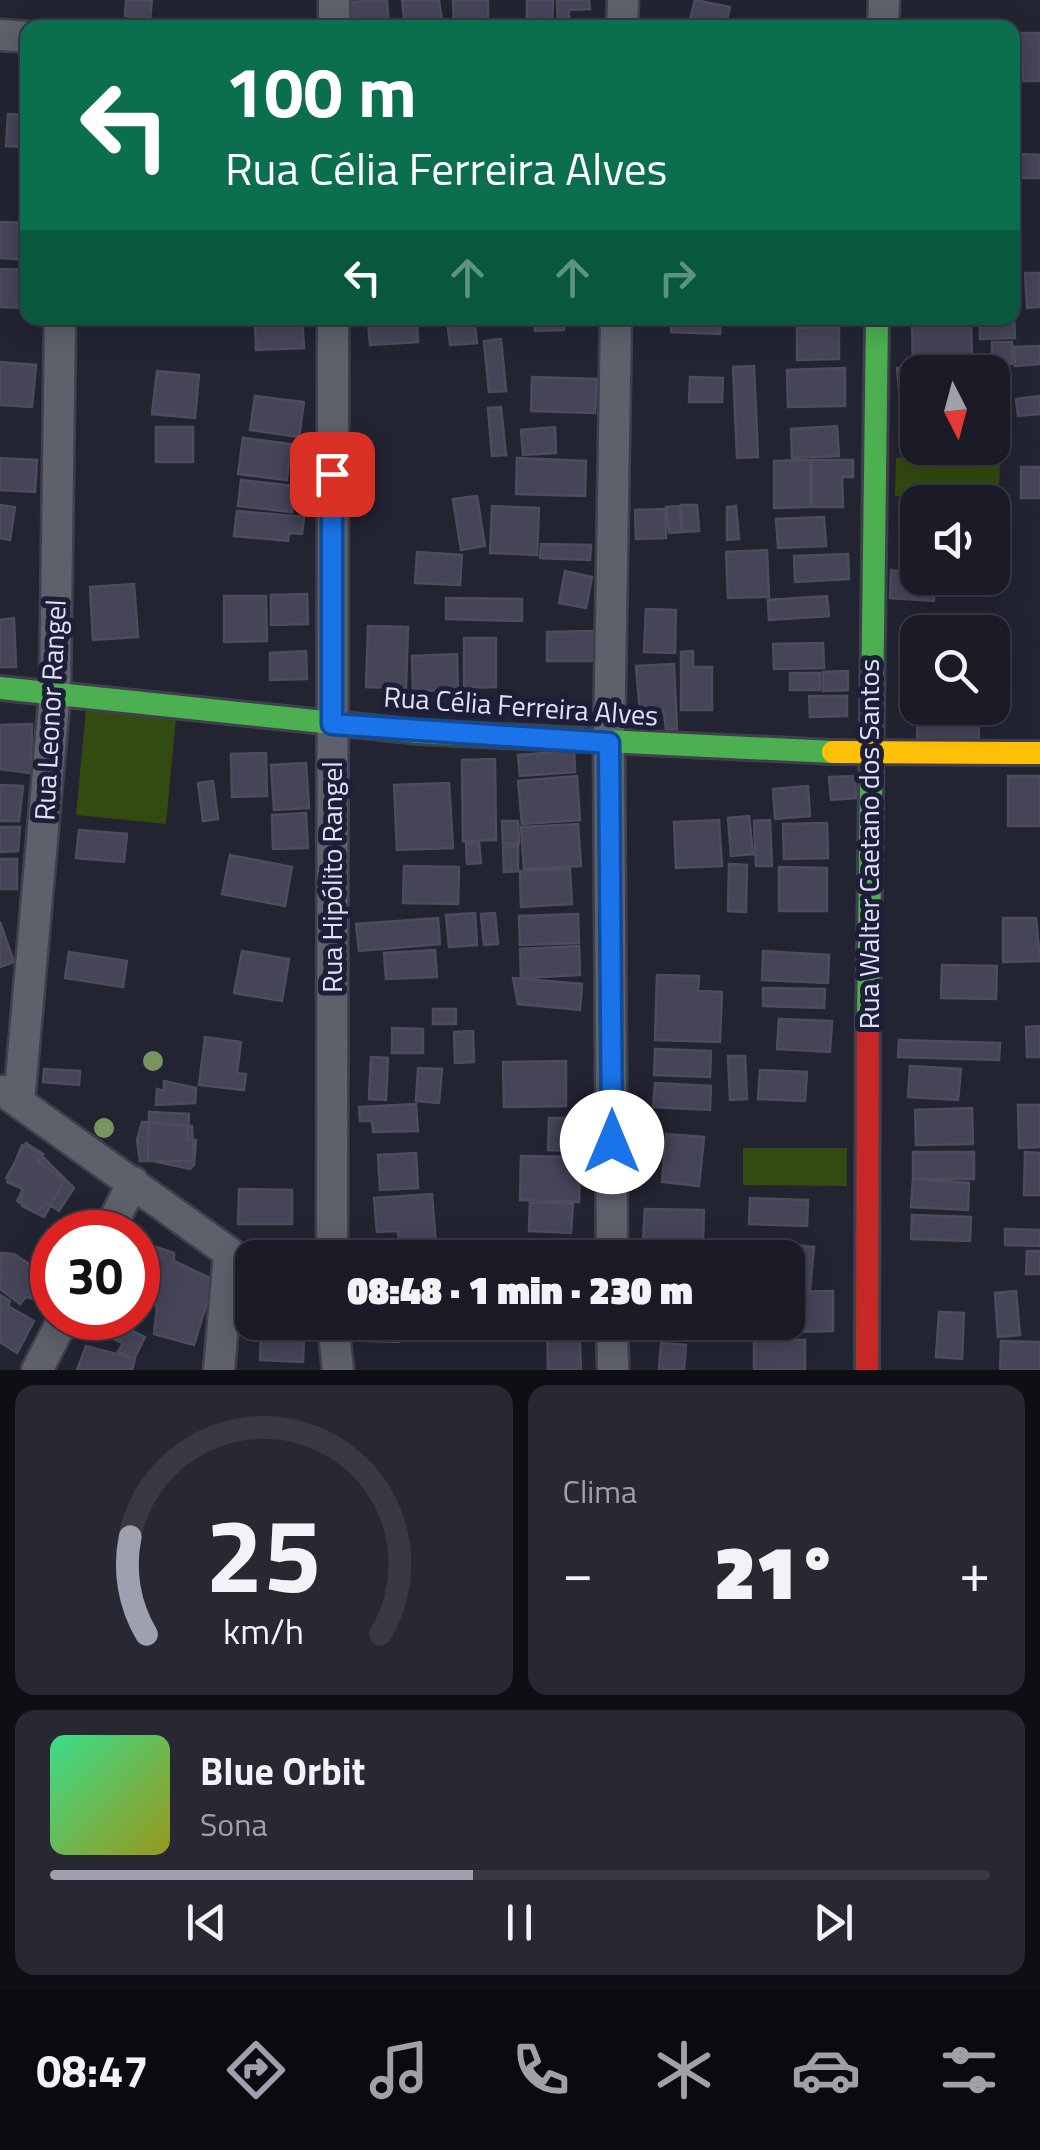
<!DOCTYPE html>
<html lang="pt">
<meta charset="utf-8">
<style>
body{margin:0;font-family:"Titillium Web",sans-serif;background:#272832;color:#f1f3f6;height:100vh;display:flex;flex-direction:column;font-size:38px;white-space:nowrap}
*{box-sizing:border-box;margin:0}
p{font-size:32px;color:#9fa1a7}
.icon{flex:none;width:55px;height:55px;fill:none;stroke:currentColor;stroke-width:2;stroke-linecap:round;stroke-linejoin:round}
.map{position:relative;height:1370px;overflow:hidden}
.details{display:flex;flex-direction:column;gap:15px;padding:15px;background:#0e0f15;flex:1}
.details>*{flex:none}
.banner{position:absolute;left:20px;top:20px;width:1000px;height:305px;border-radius:20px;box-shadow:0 5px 25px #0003,0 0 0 2px #383943;background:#0b6e4f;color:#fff;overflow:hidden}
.needle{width:65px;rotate:174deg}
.tools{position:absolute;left:900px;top:355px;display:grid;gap:20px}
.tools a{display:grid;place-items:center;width:110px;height:110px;border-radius:20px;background:#1a1b26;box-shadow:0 5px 25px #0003,0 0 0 2px #383943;font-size:50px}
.speed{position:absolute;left:30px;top:1210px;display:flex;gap:20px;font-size:50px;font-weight:700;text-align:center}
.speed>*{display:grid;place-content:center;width:130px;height:130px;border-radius:50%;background:#1a1b26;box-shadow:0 5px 25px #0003,0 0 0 2px #383943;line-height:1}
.speed .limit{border:15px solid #d22;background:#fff;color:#111}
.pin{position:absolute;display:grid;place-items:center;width:85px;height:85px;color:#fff;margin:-42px;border-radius:20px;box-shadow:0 5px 15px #0006}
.me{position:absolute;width:110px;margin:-55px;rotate:0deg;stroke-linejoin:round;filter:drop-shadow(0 0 8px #0008)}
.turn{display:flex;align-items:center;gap:35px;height:210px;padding:0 40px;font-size:45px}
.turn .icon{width:130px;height:130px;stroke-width:2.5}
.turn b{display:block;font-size:70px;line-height:85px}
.lanes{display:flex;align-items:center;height:95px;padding:0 40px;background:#0003;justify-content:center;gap:50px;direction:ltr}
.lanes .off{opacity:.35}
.big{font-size:75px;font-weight:800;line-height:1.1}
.details .tile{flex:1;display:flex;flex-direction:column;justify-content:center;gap:15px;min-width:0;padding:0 35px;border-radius:20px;background:#272832}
.details .dial{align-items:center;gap:0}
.dial svg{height:260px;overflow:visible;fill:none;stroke:#383943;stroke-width:7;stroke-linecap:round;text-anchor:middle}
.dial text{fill:#f1f3f6;stroke:none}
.song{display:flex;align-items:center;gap:30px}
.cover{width:120px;height:120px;border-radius:15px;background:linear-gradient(135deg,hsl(150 70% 55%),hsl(60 70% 35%))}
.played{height:10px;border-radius:5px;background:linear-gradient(90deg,#9ea0b0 45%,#383943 45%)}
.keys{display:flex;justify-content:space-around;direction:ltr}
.heat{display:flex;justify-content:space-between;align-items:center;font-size:55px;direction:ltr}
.details .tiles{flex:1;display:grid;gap:15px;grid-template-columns:1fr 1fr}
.tile:last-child{grid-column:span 2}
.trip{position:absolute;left:235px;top:1240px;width:570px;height:100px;border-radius:20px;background:#1a1b26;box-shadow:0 5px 25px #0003,0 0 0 2px #383943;font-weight:800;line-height:100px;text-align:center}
.dock{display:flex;height:160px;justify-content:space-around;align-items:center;background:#0a0b0f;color:#9fa1a7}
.dock .icon{width:70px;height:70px}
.dock .selected{color:#9ea0b0}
.dock b{font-size:45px;color:#f1f3f6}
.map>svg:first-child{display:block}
.green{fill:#334a10}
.building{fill:#454459;stroke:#4c4d5a;stroke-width:2.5}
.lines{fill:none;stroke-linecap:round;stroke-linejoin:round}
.street-casing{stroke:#40404d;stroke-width:35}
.fast-casing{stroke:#40404d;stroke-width:28}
.slow-casing{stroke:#40404d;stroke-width:28}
.jam-casing{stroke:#40404d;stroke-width:28}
.street{stroke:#5e606b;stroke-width:30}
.fast{stroke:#4caf50;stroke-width:22}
.slow{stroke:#ffc107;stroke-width:22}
.jam{stroke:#c62828;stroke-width:22}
.tree{fill:#789460}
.route-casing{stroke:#114b97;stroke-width:25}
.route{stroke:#1a73e8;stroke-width:18}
.labels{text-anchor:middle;stroke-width:10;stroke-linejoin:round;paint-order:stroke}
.street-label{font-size:28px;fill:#e0e2f4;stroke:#1d1e38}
</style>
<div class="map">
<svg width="1040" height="1370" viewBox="0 0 1040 1370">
<rect width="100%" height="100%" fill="#232432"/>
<!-- green -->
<path class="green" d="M 896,458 L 1000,459 L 999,496 L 895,496 Z
M 86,709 L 176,718 L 166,824 L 76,815 Z
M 743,1148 L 847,1148 L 847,1186 L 743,1185 Z"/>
<!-- building -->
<path class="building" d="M 126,0 L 152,0 L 150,19 L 125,16 Z
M 387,0 L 389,28 L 352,28 L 350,2 Z
M 402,0 L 439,0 L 443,28 L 405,28 Z
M 453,0 L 488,0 L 488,24 L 454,25 Z
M 527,0 L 553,0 L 552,27 L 527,26 Z
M 557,0 L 589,0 L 590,9 L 569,10 L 569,26 L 558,26 Z
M 695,0 L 730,7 L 725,28 L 689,23 Z
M 1021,33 L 1040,33 L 1040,81 L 1023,81 Z
M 8,114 L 28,115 L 28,147 L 6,146 Z
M 1020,154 L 1040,155 L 1040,178 L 1020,178 Z
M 0,222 L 28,223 L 28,260 L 0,258 Z
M 0,269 L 28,270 L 28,308 L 0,307 Z
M 1025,273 L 1040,273 L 1040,307 L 1027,308 Z
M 1014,317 L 1015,338 L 980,339 L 980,318 Z
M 255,318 L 302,318 L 304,348 L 256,350 Z
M 417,318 L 418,342 L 370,345 L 368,321 Z
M 447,318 L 474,318 L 477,343 L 450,345 Z
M 534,318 L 563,318 L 564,330 L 535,331 Z
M 672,318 L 721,318 L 720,334 L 671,332 Z
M 971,318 L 972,361 L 913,363 L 912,319 Z
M 839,327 L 839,359 L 797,360 L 797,328 Z
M 501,339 L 506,391 L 489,392 L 484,341 Z
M 992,342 L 1012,342 L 1012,364 L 992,365 Z
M 1040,346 L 1040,364 L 1015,366 L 1014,347 Z
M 0,362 L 36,365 L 32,407 L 0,405 Z
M 934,364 L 934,372 L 918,372 L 918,396 L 900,398 L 897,368 Z
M 754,366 L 758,457 L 737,458 L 733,367 Z
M 845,368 L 845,406 L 788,407 L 787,370 Z
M 157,371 L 199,375 L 195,418 L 152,414 Z
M 532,377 L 597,379 L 595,413 L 531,411 Z
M 690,377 L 723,378 L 722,402 L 689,402 Z
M 255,396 L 304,402 L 299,437 L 250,430 Z
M 1040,396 L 1040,414 L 1018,416 L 1016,399 Z
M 501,407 L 506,455 L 492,456 L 488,408 Z
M 992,423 L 1003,423 L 1004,455 L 950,455 L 950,448 L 992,448 Z
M 837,426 L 839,456 L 792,458 L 791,429 Z
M 156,427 L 193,427 L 193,462 L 156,462 Z
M 555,427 L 556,453 L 523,455 L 521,430 Z
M 243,438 L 291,444 L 287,480 L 238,474 Z
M 0,458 L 37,460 L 35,492 L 0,490 Z
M 517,458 L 586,461 L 585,496 L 516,494 Z
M 810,460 L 810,507 L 774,508 L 774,461 Z
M 812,460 L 853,460 L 853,477 L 842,477 L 843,507 L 812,507 Z
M 1021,467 L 1040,467 L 1040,498 L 1021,498 Z
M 241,480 L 295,486 L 292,512 L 238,506 Z
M 477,496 L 485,546 L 461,550 L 453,499 Z
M 0,505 L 15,507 L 10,540 L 0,538 Z
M 681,505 L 697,505 L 699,531 L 682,532 Z
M 492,506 L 539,508 L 537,555 L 490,553 Z
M 679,506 L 682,532 L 669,533 L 666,507 Z
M 736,506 L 739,539 L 727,540 L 727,507 Z
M 665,509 L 666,538 L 636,539 L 635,510 Z
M 237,511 L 304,517 L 302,534 L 289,533 L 288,541 L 234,536 Z
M 918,511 L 918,549 L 900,549 L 900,512 Z
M 824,517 L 826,546 L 778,548 L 776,519 Z
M 541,544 L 591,545 L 590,560 L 540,558 Z
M 767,550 L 769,597 L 728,598 L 726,552 Z
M 417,552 L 462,555 L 460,585 L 415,583 Z
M 848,554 L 849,579 L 795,582 L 794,556 Z
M 891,570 L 935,578 L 934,601 L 890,598 Z
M 565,571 L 592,577 L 586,608 L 559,603 Z
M 134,584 L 138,637 L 93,640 L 90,587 Z
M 307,594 L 308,624 L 271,625 L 271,595 Z
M 224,596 L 266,596 L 267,641 L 224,642 Z
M 827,596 L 829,616 L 769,620 L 768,600 Z
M 446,598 L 522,599 L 522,621 L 446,619 Z
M 646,609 L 676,610 L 675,653 L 644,652 Z
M 14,618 L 16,667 L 0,667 L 0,620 Z
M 368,626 L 408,627 L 406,688 L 366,687 Z
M 595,631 L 595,661 L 547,661 L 547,632 Z
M 464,638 L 496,638 L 496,687 L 464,688 Z
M 823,643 L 824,668 L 774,669 L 773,644 Z
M 306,651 L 307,679 L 270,680 L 270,653 Z
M 693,651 L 693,667 L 712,667 L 712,710 L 681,710 L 681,652 Z
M 457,654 L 458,690 L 413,691 L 412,656 Z
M 674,664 L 677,729 L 666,730 L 664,712 L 640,713 L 636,666 Z
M 848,671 L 848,690 L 823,691 L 823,672 Z
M 790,673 L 820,673 L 820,690 L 790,690 Z
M 809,696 L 847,696 L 847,716 L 810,717 Z
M 918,699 L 918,708 L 978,708 L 979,740 L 917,743 Z
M 32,724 L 31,773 L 0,769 L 0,725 Z
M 574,751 L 575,772 L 520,776 L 518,755 Z
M 266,753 L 267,796 L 232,797 L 231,754 Z
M 495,759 L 496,840 L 463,841 L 462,760 Z
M 306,763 L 309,808 L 274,810 L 271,765 Z
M 577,776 L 580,820 L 522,824 L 518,781 Z
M 855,776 L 856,798 L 831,800 L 829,777 Z
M 1008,776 L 1040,776 L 1040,826 L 1008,826 Z
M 213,781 L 218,819 L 203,821 L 198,783 Z
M 449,783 L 453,848 L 397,850 L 394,785 Z
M 0,785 L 23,786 L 19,821 L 0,821 Z
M 808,786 L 810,816 L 775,819 L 773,789 Z
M 306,813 L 308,848 L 273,849 L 272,815 Z
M 749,816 L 753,854 L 731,856 L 728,818 Z
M 719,820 L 722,866 L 676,868 L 674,822 Z
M 770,820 L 772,866 L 756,866 L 754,821 Z
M 502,821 L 518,821 L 519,844 L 503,844 Z
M 827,823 L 828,858 L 784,859 L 783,824 Z
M 578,824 L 581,866 L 524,869 L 521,827 Z
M 0,827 L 20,827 L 18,851 L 0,852 Z
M 79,830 L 127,834 L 124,862 L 76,858 Z
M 479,842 L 481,863 L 467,864 L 466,843 Z
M 518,846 L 518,871 L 504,872 L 503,847 Z
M 230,855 L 292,867 L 285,906 L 222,894 Z
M 0,859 L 17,859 L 17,889 L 0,889 Z
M 729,864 L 747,865 L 746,912 L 728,911 Z
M 404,866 L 459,867 L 458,904 L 403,903 Z
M 779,867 L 827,868 L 827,911 L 779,911 Z
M 570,869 L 572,904 L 521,907 L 520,871 Z
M 475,913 L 477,945 L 449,947 L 446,915 Z
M 495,913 L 498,944 L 484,945 L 481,914 Z
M 578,914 L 579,943 L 520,945 L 519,916 Z
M 438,918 L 440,944 L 359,951 L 356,924 Z
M 1003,918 L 1036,918 L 1040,961 L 1003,962 Z
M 0,922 L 14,962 L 0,967 Z
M 579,946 L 580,975 L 521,978 L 520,949 Z
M 435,950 L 437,977 L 386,979 L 384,953 Z
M 242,951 L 289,959 L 282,1001 L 234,993 Z
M 763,951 L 829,955 L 828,983 L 762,980 Z
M 69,952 L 127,961 L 123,987 L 65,978 Z
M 942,965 L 997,966 L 996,999 L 941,998 Z
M 657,975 L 699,976 L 698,991 L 722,992 L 720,1042 L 655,1040 Z
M 513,978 L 582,984 L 580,1010 L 518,1004 Z
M 763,988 L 825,989 L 824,1008 L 763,1006 Z
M 433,1009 L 456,1009 L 456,1024 L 433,1024 Z
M 779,1019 L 832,1021 L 830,1052 L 777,1049 Z
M 1040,1026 L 1040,1057 L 1027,1057 L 1026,1027 Z
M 392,1028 L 423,1029 L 423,1053 L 392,1053 Z
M 473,1031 L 474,1062 L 455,1063 L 454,1032 Z
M 205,1037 L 241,1042 L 237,1073 L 246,1074 L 244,1090 L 199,1085 Z
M 899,1040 L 1000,1043 L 999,1060 L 898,1057 Z
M 655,1049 L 711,1051 L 710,1077 L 654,1075 Z
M 728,1056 L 745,1056 L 747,1099 L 730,1100 Z
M 371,1057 L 388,1058 L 386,1100 L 369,1099 Z
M 566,1061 L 566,1106 L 504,1107 L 503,1062 Z
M 910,1066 L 961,1069 L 958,1100 L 908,1097 Z
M 418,1068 L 442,1069 L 439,1103 L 416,1101 Z
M 44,1069 L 80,1071 L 79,1085 L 43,1082 Z
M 760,1070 L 807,1072 L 805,1101 L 758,1099 Z
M 164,1081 L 196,1088 L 195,1103 L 156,1105 L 157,1089 L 164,1091 Z
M 655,1083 L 711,1086 L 710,1110 L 653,1107 Z
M 416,1104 L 418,1131 L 373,1132 L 372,1121 L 360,1121 L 359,1107 Z
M 1018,1105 L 1040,1105 L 1040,1147 L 1019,1148 Z
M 972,1108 L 973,1144 L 916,1145 L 915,1110 Z
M 149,1112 L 189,1114 L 187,1139 L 196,1140 L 194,1165 L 190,1169 L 148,1160 Z
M 549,1118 L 579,1118 L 578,1151 L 548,1150 Z
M 142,1122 L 192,1126 L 194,1161 L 140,1161 L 137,1140 Z
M 666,1134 L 704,1137 L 699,1186 L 662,1182 Z
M 26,1143 L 43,1154 L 38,1162 L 65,1180 L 44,1217 L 22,1206 L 22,1189 L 6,1178 Z
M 22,1145 L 37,1151 L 74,1188 L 59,1211 L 46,1202 L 36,1213 L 17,1201 L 23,1189 L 7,1182 Z
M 913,1152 L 974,1152 L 974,1179 L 913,1179 Z
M 1025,1152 L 1040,1153 L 1040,1195 L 1024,1195 Z
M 416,1153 L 418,1188 L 380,1190 L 378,1155 Z
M 521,1156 L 580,1157 L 579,1202 L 520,1200 Z
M 913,1179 L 969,1183 L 968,1210 L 911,1207 Z
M 239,1189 L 292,1190 L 292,1224 L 238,1224 Z
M 432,1194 L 437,1258 L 400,1258 L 398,1231 L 377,1232 L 374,1198 Z
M 750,1198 L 808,1200 L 807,1226 L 749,1224 Z
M 530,1202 L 573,1204 L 571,1233 L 529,1231 Z
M 645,1209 L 704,1210 L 703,1241 L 643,1240 Z
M 912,1215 L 971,1217 L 970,1241 L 911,1239 Z
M 1005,1229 L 1040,1230 L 1040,1246 L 1005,1245 Z
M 760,1242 L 814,1247 L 810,1289 L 788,1287 L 788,1258 L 758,1258 Z
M 147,1244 L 174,1253 L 174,1261 L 214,1280 L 194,1345 L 154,1334 L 157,1306 L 138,1299 L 138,1274 Z
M 1027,1251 L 1040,1251 L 1040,1274 L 1026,1274 Z
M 1,1253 L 14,1254 L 46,1275 L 37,1300 L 26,1297 L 20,1304 L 0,1289 Z
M 833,1291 L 833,1331 L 756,1333 L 756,1322 L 788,1322 L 788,1292 Z
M 1016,1291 L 1020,1335 L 998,1337 L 995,1293 Z
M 0,1295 L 10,1301 L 8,1306 L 34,1321 L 17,1353 L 0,1342 Z
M 939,1312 L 964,1313 L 962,1359 L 936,1357 Z
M 368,1322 L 399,1322 L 399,1342 L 368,1341 Z
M 547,1322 L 579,1322 L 581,1370 L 548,1370 Z
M 122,1326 L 145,1337 L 134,1359 L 118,1352 L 123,1343 L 114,1339 Z
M 261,1333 L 304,1335 L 303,1362 L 260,1360 Z
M 754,1340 L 805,1340 L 805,1370 L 754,1370 Z
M 1001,1341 L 1040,1342 L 1040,1370 L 1000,1370 Z
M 661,1343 L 686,1345 L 684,1370 L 659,1370 Z
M 86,1346 L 135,1359 L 132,1370 L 77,1370 Z"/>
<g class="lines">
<defs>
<path id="street" d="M 334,28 L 334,0
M 622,28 L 623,0
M 883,28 L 884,0
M 0,35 L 28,37
M 3,1091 L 252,1269
M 19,1102 L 55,692 L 60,318
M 108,1232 L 133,1182
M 332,1258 L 333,318
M 612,1258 L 609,743 L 616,318
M 333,1322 L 338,1370
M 612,1322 L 613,1370
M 37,1370 L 64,1318
M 219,1370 L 229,1254"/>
<path id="fast" d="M 0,688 L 419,732 L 833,752
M 868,1024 L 877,318"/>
<path id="slow" d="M 833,752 L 1040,753"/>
<path id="jam" d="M 867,1370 L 868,1024"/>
</defs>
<!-- street casing -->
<use href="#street" class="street-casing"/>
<!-- fast casing -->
<use href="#fast" class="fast-casing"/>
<!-- slow casing -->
<use href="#slow" class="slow-casing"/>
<!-- jam casing -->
<use href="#jam" class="jam-casing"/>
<!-- street -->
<use href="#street" class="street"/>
<!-- fast -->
<use href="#fast" class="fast"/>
<!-- slow -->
<use href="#slow" class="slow"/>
<!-- jam -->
<use href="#jam" class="jam"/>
</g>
<!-- trees -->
<g class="tree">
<circle cx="153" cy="1061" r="10"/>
<circle cx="104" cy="1128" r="10"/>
</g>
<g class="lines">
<defs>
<path id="route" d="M 332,474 L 332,724 L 609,743 L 612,1142"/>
</defs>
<!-- route casing -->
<use href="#route" class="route-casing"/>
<!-- route -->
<use href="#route" class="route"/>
</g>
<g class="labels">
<!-- street labels -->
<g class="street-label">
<text transform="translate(521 706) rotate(4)" y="10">Rua Célia Ferreira Alves</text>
<text transform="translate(50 710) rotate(-87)" y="10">Rua Leonor Rangel</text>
<text transform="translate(869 844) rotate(-90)" y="10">Rua Walter Caetano dos Santos</text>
<text transform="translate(332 877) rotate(-90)" y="10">Rua Hipólito Rangel</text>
</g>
</g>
</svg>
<div class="tools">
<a><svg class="needle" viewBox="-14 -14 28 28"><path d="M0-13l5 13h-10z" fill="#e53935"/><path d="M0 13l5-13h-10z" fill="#9fa1a7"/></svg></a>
<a><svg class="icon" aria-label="sound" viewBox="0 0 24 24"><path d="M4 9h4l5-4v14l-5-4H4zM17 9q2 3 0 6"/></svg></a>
<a><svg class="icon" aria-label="search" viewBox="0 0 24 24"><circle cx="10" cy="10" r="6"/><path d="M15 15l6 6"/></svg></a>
</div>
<div class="speed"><div class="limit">30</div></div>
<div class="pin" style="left:332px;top:474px;background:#d93025"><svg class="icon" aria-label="arrive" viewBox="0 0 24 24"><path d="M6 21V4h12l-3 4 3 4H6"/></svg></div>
<svg class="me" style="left:612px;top:1142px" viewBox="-20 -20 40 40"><circle r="19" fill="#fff"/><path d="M0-13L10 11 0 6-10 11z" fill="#1a73e8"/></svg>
<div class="trip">08:48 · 1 min · 230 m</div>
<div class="banner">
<div class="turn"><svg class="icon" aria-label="left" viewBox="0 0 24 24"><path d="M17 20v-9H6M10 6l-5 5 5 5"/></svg><div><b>100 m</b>Rua Célia Ferreira Alves</div></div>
<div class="lanes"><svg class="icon" aria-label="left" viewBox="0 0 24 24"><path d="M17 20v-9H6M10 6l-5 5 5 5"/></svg><svg class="icon off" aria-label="ahead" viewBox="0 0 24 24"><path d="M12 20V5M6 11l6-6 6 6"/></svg><svg class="icon off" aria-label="ahead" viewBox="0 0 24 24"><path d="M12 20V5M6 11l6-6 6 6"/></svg><svg class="icon off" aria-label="right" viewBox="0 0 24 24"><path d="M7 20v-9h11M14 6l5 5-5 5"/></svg></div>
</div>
</div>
<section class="details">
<div class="tiles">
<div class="tile dial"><svg viewBox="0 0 100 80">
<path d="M14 69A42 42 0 1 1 86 69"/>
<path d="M14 69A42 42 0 0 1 9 39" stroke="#9ea0b0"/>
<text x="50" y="56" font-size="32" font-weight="700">25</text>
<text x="50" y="72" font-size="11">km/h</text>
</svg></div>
<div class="tile"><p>Clima</p>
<div class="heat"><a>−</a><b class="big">21°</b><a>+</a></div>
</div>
<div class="tile">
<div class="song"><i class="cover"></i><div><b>Blue Orbit</b><p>Sona</p></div></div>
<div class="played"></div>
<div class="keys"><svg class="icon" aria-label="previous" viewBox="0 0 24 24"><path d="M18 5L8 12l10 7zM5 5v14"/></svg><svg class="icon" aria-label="pause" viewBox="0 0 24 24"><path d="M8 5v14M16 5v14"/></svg><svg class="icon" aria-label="next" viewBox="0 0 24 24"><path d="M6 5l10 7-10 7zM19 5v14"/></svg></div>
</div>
</div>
</section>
<nav class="dock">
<b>08:47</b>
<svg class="icon selected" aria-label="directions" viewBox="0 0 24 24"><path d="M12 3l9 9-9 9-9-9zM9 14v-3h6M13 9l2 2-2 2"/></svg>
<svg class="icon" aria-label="music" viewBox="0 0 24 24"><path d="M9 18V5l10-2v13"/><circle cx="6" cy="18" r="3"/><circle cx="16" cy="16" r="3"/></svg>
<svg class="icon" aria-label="phone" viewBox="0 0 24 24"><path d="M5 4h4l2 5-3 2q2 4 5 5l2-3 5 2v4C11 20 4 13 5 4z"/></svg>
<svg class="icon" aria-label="climate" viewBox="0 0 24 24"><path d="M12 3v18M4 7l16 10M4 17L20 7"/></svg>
<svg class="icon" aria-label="car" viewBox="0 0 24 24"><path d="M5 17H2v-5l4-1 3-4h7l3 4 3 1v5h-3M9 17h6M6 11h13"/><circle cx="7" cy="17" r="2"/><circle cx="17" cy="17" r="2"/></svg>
<svg class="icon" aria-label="filters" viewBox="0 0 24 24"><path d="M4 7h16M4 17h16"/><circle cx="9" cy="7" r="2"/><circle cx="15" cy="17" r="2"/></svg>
</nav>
